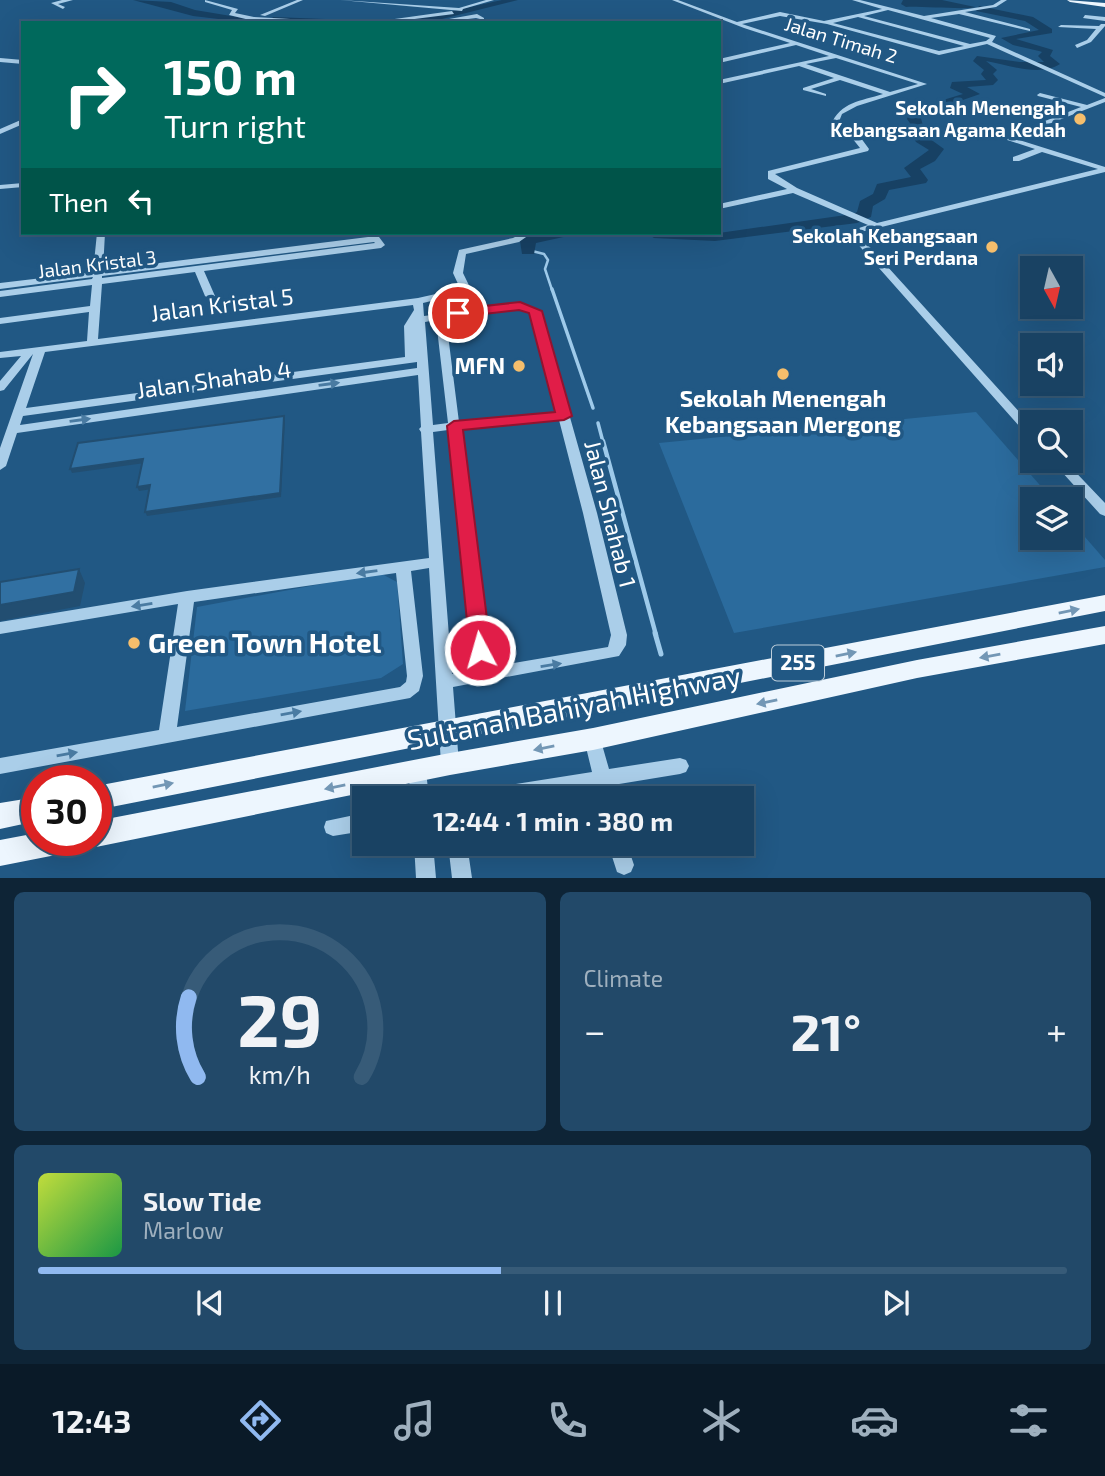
<!DOCTYPE html>
<meta charset="utf-8">
<style>
body{margin:0;font-family:"Exo 2",sans-serif;background:#224969;color:#f1f3f6;height:100vh;display:flex;flex-direction:column;font-size:26px;white-space:nowrap}
*{box-sizing:border-box;margin:0}
p{font-size:23px;color:#9fb0be}
.icon{flex:none;width:38px;height:38px;fill:none;stroke:currentColor;stroke-width:2;stroke-linecap:round;stroke-linejoin:round}
.map{position:relative;height:878px;overflow:hidden}
.sheet{display:flex;flex-direction:column;gap:14px;padding:14px;background:#0e2436;flex:1}
.sheet>*{flex:none}
.banner{position:absolute;left:21px;top:21px;width:700px;height:214px;border-radius:0px;box-shadow:0 7px 28px #0002,0 0 0 2px #375b78;background:#00695c;color:#fff;overflow:hidden}
.needle{width:46px;rotate:172deg}
.buttons{position:absolute;left:1020px;top:256px;display:grid;gap:14px}
.buttons a{display:grid;place-items:center;width:63px;height:63px;border-radius:0px;background:#194263;box-shadow:0 7px 28px #0002,0 0 0 2px #375b78;font-size:35px}
.speed{position:absolute;left:21px;top:765px;display:flex;gap:14px;font-size:35px;font-weight:700;text-align:center}
.speed>*{display:grid;place-content:center;width:91px;height:91px;border-radius:50%;background:#194263;box-shadow:0 7px 28px #0002,0 0 0 2px #375b78;line-height:1}
.speed .limit{border:10px solid #d22;background:#fff;color:#111}
.pin{position:absolute;display:grid;place-items:center;width:60px;height:60px;color:#fff;margin:-30px;border:4px solid #fff;border-radius:50%;box-shadow:0 2px 7px #0007}
.me{position:absolute;width:77px;margin:-38px;rotate:354deg;stroke-linejoin:round;filter:drop-shadow(0 0 5px #0008)}
.turn{display:flex;align-items:center;gap:24px;height:147px;padding:0 28px;font-size:32px}
.turn .icon{width:91px;height:91px;stroke-width:2.5}
.turn b{display:block;font-size:49px;line-height:60px}
.then{display:flex;align-items:center;height:66px;padding:0 28px;background:#0003;gap:14px;font-size:26px}
.big{font-size:52px;font-weight:700;line-height:1.1}
.sheet .tile{flex:1;display:flex;flex-direction:column;justify-content:center;gap:10px;min-width:0;padding:0 24px;border-radius:10px;background:#224969}
.sheet .dial{align-items:center;gap:0}
.dial svg{height:182px;overflow:visible;fill:none;stroke:#375b78;stroke-width:7;stroke-linecap:round;text-anchor:middle}
.dial text{fill:#f1f3f6;stroke:none}
.song{display:flex;align-items:center;gap:21px}
.cover{width:84px;height:84px;border-radius:10px;background:linear-gradient(135deg,hsl(70 70% 55%),hsl(140 70% 35%))}
.played{height:7px;border-radius:4px;background:linear-gradient(90deg,#90b9f0 45%,#375b78 45%)}
.keys{display:flex;justify-content:space-around;direction:ltr}
.heat{display:flex;justify-content:space-between;align-items:center;font-size:38px;direction:ltr}
.sheet .tiles{flex:1;display:grid;gap:14px;grid-template-columns:1fr 1fr}
.tile:last-child{grid-column:span 2}
.trip{position:absolute;left:352px;top:786px;width:402px;height:70px;border-radius:0px;background:#194263;box-shadow:0 7px 28px #0002,0 0 0 2px #375b78;font-weight:700;line-height:70px;text-align:center}
.menu{display:flex;height:112px;justify-content:space-around;align-items:center;background:#0a1a28;color:#9fb0be}
.menu .icon{width:49px;height:49px}
.menu .current{color:#90b9f0}
.menu b{font-size:32px;color:#f1f3f6}
.map>svg:first-child{display:block}
.green{fill:#2b6b9d}
.lines{fill:none;stroke-linecap:round;stroke-linejoin:round}
.stream-far3{stroke:#9ecaea;stroke-width:2.5}
.stream-far2{stroke:#9ecaea;stroke-width:3.5}
.stream-far1{stroke:#9ecaea;stroke-width:4.5}
.stream{stroke:#9ecaea;stroke-width:5}
.river{fill:#174164;fill-rule:evenodd}
.minor{fill:#aacee9;fill-rule:evenodd}
.major{fill:#edf6fe;fill-rule:evenodd}
.shaded-wall{fill:#224e71}
.building{fill:#3170a2;stroke:#224e71;stroke-width:2}
.oneway{fill:#4a7ba2}
.oneway2{fill:#7397b5}
.route{fill:#e11d48;stroke:#92132f;stroke-width:2}
.poi-dot{fill:#f5be6c;stroke:#215884;stroke-width:2.5}
.labels{text-anchor:middle;stroke-width:7;stroke-linejoin:round;paint-order:stroke}
.far-street-label{font-size:19px;fill:#fff;stroke:#215884}
.far-poi-label{font-size:19px;font-weight:bold;fill:#fff;stroke:#215884;text-anchor:end}
.shield{fill:#215884;stroke:#bccdda;stroke-width:2}
.shield-label{font-size:21px;font-weight:bold;fill:#fff}
.street-label{font-size:23px;fill:#fff;stroke:#215884}
.poi-label{font-size:23px;font-weight:bold;fill:#fff;stroke:#215884;text-anchor:end}
.near-poi-label{font-size:28px;font-weight:bold;fill:#fff;stroke:#215884;text-anchor:start}
.near-street-label{font-size:28px;fill:#fff;stroke:#215884}
</style>
<div class="map">
<svg width="1105" height="878" viewBox="0 0 1105 878">
<rect width="100%" height="100%" fill="#215884"/>
<!-- green -->
<path class="green" d="M 976,412 L 1052,499 L 1032,499 L 1032,537 L 1071,537 L 1071,521 L 1105,560 L 1105,567 L 734,633 L 659,443 Z
M 380,573 L 397,582 L 403,664 L 381,678 L 185,711 L 197,607 Z"/>
<g class="lines">
<!-- stream-far3 -->
<path class="stream-far3" d="M 528,250 L 544,254 L 548,260 L 545,269 L 552,290"/>
<!-- stream-far2 -->
<path class="stream-far2" d="M 552,289 L 593,408
M 598,423 L 603,442"/>
<!-- stream-far1 -->
<path class="stream-far1" d="M 603,441 L 656,635"/>
<!-- stream -->
<path class="stream" d="M 655,633 L 661,654"/>
<!-- river -->
<path class="river" d="M 133,0 L 171,2 L 195,10 L 249,19 L 244,22 L 193,16 Z
M 502,0 L 518,0 L 434,21 L 384,21 L 434,15 Z
M 903,0 L 942,0 L 975,7 C 969,10 918,6 906,7 L 901,4 Z
M 979,6 L 1033,17 L 1052,29 L 1052,33 L 1016,39 L 1053,50 L 1050,56 L 1060,64 C 1040,77 1008,65 986,61 L 997,70 L 993,74 L 998,80 L 993,85 L 967,87 L 980,94 L 920,115 L 926,136 L 944,149 L 935,161 L 920,169 L 928,180 L 926,183 L 889,190 L 885,199 L 873,206 L 871,217 L 857,223 L 715,241 L 654,238 L 646,233 L 719,233 L 853,214 L 857,212 L 860,201 L 873,194 L 877,184 L 911,177 L 904,168 L 929,150 L 916,142 L 909,131 L 912,126 L 907,119 L 910,110 L 963,94 L 950,88 L 952,82 L 986,80 L 981,74 L 984,70 L 973,61 L 977,56 L 1020,62 L 1044,62 L 1038,56 L 1042,52 L 1039,51 L 1013,45 L 1001,38 L 1039,30 L 1025,21 L 976,11 Z
M 273,17 L 351,20 L 356,23 L 270,22 Z
M 533,233 L 570,233 L 568,236 L 536,243 L 534,254 L 522,254 L 520,241 Z"/>
<!-- minor -->
<path class="minor" d="M 62,0 L 73,0 L 58,4 L 65,7 L 63,9 L 51,3 Z
M 205,0 L 238,9 L 235,13 L 254,17 L 363,23 L 254,21 L 229,15 L 232,10 L 205,2 Z
M 297,0 L 303,0 L 265,16 L 260,15 Z
M 340,0 L 459,8 L 486,0 L 494,0 L 463,9 L 462,11 Z
M 672,0 L 678,0 L 737,22 L 780,12 L 824,21 L 882,9 L 852,0 L 860,0 L 924,16 L 993,5 L 1001,0 L 1007,0 L 996,7 L 965,12 L 1030,29 L 1030,31 L 959,14 L 931,18 L 996,36 L 992,42 L 1105,93 L 1105,97 L 1103,96 L 987,44 L 939,55 L 827,24 L 780,16 L 742,24 L 927,84 L 857,106 L 842,114 L 838,124 L 858,134 L 869,149 L 868,151 L 775,174 L 797,188 L 877,223 L 1098,169 L 1042,152 L 1019,161 L 1013,161 L 1013,157 L 1035,149 L 970,128 L 973,126 L 1006,136 L 1081,107 L 1038,96 L 1037,95 L 1040,93 L 1087,105 L 1105,98 L 1105,102 L 1013,138 L 1105,167 L 1105,172 L 857,233 L 1032,426 L 1032,437 L 1028,436 L 847,232 L 868,225 L 793,193 L 719,209 L 719,204 L 787,189 L 768,179 L 768,171 L 860,148 L 852,138 L 831,125 C 840,102 861,101 883,94 L 840,80 L 811,89 L 826,94 L 826,96 L 803,90 L 803,88 L 834,78 L 799,66 L 719,84 L 719,80 L 829,56 L 796,45 L 719,63 L 719,59 L 790,43 L 744,28 ZM 888,10 L 990,38 L 986,41 L 970,44 L 864,16 ZM 858,17 L 964,46 L 939,51 L 833,23 ZM 836,58 L 918,84 L 890,92 L 806,64 Z
M 452,11 L 454,14 L 383,23 L 366,23 Z
M 477,14 L 484,18 L 484,20 L 476,18 L 452,21 L 449,19 Z
M 1085,15 L 1105,17 L 1105,21 L 1083,18 Z
M 1101,24 L 1105,24 L 1105,26 L 1091,42 L 1077,48 L 1075,45 L 1087,40 L 1096,29 L 1058,27 L 1061,25 L 1099,26 Z
M 0,58 L 23,60 L 23,64 L 0,62 Z
M 23,119 L 23,124 L 0,134 L 0,129 Z
M 23,183 L 23,187 L 0,189 L 0,185 Z
M 97,233 L 105,233 L 103,270 L 376,236 L 379,237 L 385,245 L 381,248 L 204,271 L 215,296 L 210,299 L 205,296 L 195,272 L 102,284 L 98,339 L 418,298 L 449,291 L 454,294 L 452,296 L 423,303 L 424,316 L 470,310 L 453,273 L 459,250 L 513,238 L 517,236 L 516,233 L 524,233 L 526,237 L 519,242 L 466,254 L 463,273 L 480,308 L 520,303 L 540,311 L 597,513 L 627,635 L 626,645 L 619,656 L 453,687 L 459,764 L 456,770 L 450,772 L 444,770 L 441,764 L 429,568 L 411,571 L 423,676 L 419,691 L 410,698 L 0,774 L 0,758 L 159,730 L 178,604 L 0,634 L 0,622 L 187,591 L 429,558 L 421,432 L 419,429 L 421,427 L 418,375 L 17,433 L 6,466 L 0,470 L 0,448 L 33,354 L 4,390 L 0,391 L 0,381 L 21,356 L 0,358 L 0,352 L 87,341 L 89,312 L 0,324 L 0,318 L 90,306 L 92,285 L 0,297 L 0,291 L 92,279 L 93,277 L 0,289 L 0,283 L 93,272 ZM 374,242 L 375,243 L 102,278 L 102,276 ZM 413,305 L 414,310 L 404,326 L 405,357 L 26,408 L 45,352 ZM 519,309 L 530,313 L 557,413 L 459,422 L 446,319 ZM 436,320 L 448,423 L 433,425 L 425,322 ZM 417,362 L 417,368 L 20,425 L 23,416 ZM 559,420 L 583,513 L 611,635 L 608,647 L 490,667 L 460,429 ZM 448,430 L 474,670 L 452,674 L 433,432 ZM 396,573 L 407,676 L 406,682 L 400,687 L 177,727 L 194,602 Z
M 1051,460 L 1064,460 L 1105,503 L 1105,516 L 1100,514 Z
M 593,731 L 599,734 L 609,769 L 680,758 L 686,760 L 689,766 L 686,772 L 680,774 L 613,785 L 616,798 L 598,798 L 595,788 L 531,798 L 469,798 L 472,792 L 478,790 L 592,772 L 584,739 L 587,734 Z
M 417,763 L 423,765 L 426,771 L 429,798 L 411,798 L 408,771 L 411,765 Z
M 364,813 L 364,831 L 333,836 L 326,833 L 324,827 L 326,821 Z
M 414,844 L 433,844 L 436,878 L 416,878 Z
M 448,844 L 467,844 L 472,878 L 452,878 Z
M 608,844 L 627,844 L 634,865 L 631,872 L 624,875 L 617,872 Z"/>
<!-- major -->
<path class="major" d="M 1067,0 L 1105,3 L 1105,7 L 1070,2 Z
M 1105,595 L 1105,611 L 96,810 L 96,786 Z
M 1105,626 L 1105,644 L 917,678 L 593,750 L 450,775 L 96,847 L 85,840 L 96,840 L 96,821 L 450,753 L 593,728 L 917,660 Z
M 37,797 L 37,821 L 0,829 L 0,803 Z
M 37,833 L 37,840 L 80,840 L 76,849 L 66,853 L 0,866 L 0,840 Z"/>
</g>
<!-- shaded-wall -->
<path class="shaded-wall" d="M 284,416 L 285,421 L 281,497 L 147,516 L 145,512 Z
M 143,459 L 145,463 L 72,473 L 70,469 Z
M 150,485 L 152,489 L 139,491 L 137,487 Z
M 79,569 L 85,583 L 80,606 L 0,621 L 0,605 Z"/>
<!-- building -->
<path class="building" d="M 284,416 L 280,493 L 145,512 L 150,485 L 137,487 L 143,459 L 70,469 L 78,443 Z
M 79,569 L 74,592 L 0,605 L 0,582 Z"/>
<!-- one-way arrows -->
<defs><path id="oneway-solid" d="M-6-.8H1V-3.2L6.5 0L1 3.2V.8H-6Z" transform="scale(1.75)"/></defs>
<g class="oneway">
<use href="#oneway-solid" transform="translate(329 384) rotate(-8)"/>
<use href="#oneway-solid" transform="translate(80 420) rotate(-8)"/>
<use href="#oneway-solid" transform="translate(367 572) rotate(172)"/>
<use href="#oneway-solid" transform="translate(142 605) rotate(171)"/>
<use href="#oneway-solid" transform="translate(551 665) rotate(-9)"/>
<use href="#oneway-solid" transform="translate(291 713) rotate(-10)"/>
<use href="#oneway-solid" transform="translate(67 754) rotate(-10)"/>
</g>
<g class="oneway2">
<use href="#oneway-solid" transform="translate(1069 611) rotate(-11)"/>
<use href="#oneway-solid" transform="translate(846 654) rotate(-11)"/>
<use href="#oneway-solid" transform="translate(990 656) rotate(170)"/>
<use href="#oneway-solid" transform="translate(767 702) rotate(168)"/>
<use href="#oneway-solid" transform="translate(544 748) rotate(169)"/>
<use href="#oneway-solid" transform="translate(163 785) rotate(-11)"/>
<use href="#oneway-solid" transform="translate(335 787) rotate(169)"/>
</g>
<!-- route -->
<path class="route" d="M 520,302 L 542,311 L 572,416 L 564,420 L 463,430 L 491,650 L 488,656 L 473,656 L 470,650 L 447,426 L 454,421 L 555,412 L 529,313 L 519,310 L 458,317 L 452,313 L 458,309 Z"/>
<!-- markers -->
<g class="poi-dot">
<circle cx="1080" cy="119" r="7"/>
<circle cx="992" cy="247" r="7"/>
<circle cx="519" cy="366" r="7"/>
<circle cx="783" cy="374" r="7"/>
<circle cx="134" cy="643" r="7"/>
</g>
<g class="labels">
<!-- far-street labels -->
<g class="far-street-label">
<text transform="translate(841 40) rotate(17)" y="7">Jalan Timah 2</text>
<text transform="translate(97 264) rotate(-7)" y="7">Jalan Kristal 3</text>
</g>
<!-- far-poi labels -->
<g class="far-poi-label">
<text x="1066" y="115">Sekolah Menengah<tspan x="1066" dy="22">Kebangsaan Agama Kedah</tspan></text>
<text x="978" y="243">Sekolah Kebangsaan<tspan x="978" dy="22">Seri Perdana</tspan></text>
</g>
<!-- shield labels -->
<rect class="shield" x="772" y="645.5" width="52" height="35" rx="5"/>
<g class="shield-label">
<text x="798" y="670">255</text>
</g>
<!-- street labels -->
<g class="street-label">
<text transform="translate(222 305) rotate(-7)" y="8">Jalan Kristal 5</text>
<text transform="translate(214 380) rotate(-8)" y="8">Jalan Shahab 4</text>
<text transform="translate(610 514) rotate(76)" y="8">Jalan Shahab 1</text>
</g>
<!-- poi labels -->
<g class="poi-label">
<text x="505" y="374">MFN</text>
<text x="783" y="407" text-anchor="middle">Sekolah Menengah<tspan x="783" dy="26">Kebangsaan Mergong</tspan></text>
</g>
<!-- near-poi labels -->
<g class="near-poi-label">
<text x="148" y="653">Green Town Hotel</text>
</g>
<!-- near-street labels -->
<g class="near-street-label">
<text transform="translate(574 708) rotate(-11)" y="10">Sultanah Bahiyah Highway</text>
</g>
</g>
</svg>
<div class="buttons">
<a><svg class="needle" viewBox="-14 -14 28 28"><path d="M0-13l5 13h-10z" fill="#e53935"/><path d="M0 13l5-13h-10z" fill="#9fb0be"/></svg></a>
<a><svg class="icon" aria-label="sound" viewBox="0 0 24 24"><path d="M4 9h4l5-4v14l-5-4H4zM17 9q2 3 0 6"/></svg></a>
<a><svg class="icon" aria-label="search" viewBox="0 0 24 24"><circle cx="10" cy="10" r="6"/><path d="M15 15l6 6"/></svg></a>
<a><svg class="icon" aria-label="layers" viewBox="0 0 24 24"><path d="M12 4l9 5-9 5-9-5zM3 14l9 5 9-5"/></svg></a>
</div>
<div class="speed"><div class="limit">30</div></div>
<div class="pin" style="left:458px;top:313px;background:#d93025"><svg class="icon" aria-label="arrive" viewBox="0 0 24 24"><path d="M6 21V4h12l-3 4 3 4H6"/></svg></div>
<svg class="me" style="left:480px;top:650px" viewBox="-20 -20 40 40"><circle r="17" fill="#e11d48" stroke="#fff" stroke-width="3"/><path d="M0-11L8 9 0 5-8 9z" fill="#fff"/></svg>
<div class="trip">12:44 · 1 min · 380 m</div>
<div class="banner">
<div class="turn"><svg class="icon" aria-label="right" viewBox="0 0 24 24"><path d="M7 20v-9h11M14 6l5 5-5 5"/></svg><div><b>150 m</b>Turn right</div></div>
<div class="then">Then<svg class="icon" aria-label="left" viewBox="0 0 24 24"><path d="M17 20v-9H6M10 6l-5 5 5 5"/></svg></div>
</div>
</div>
<section class="sheet">
<div class="tiles">
<div class="tile dial"><svg viewBox="0 0 100 80">
<path d="M14 69A42 42 0 1 1 86 69"/>
<path d="M14 69A42 42 0 0 1 10 34" stroke="#90b9f0"/>
<text x="50" y="56" font-size="32" font-weight="700">29</text>
<text x="50" y="72" font-size="11">km/h</text>
</svg></div>
<div class="tile"><p>Climate</p>
<div class="heat"><a>−</a><b class="big">21°</b><a>+</a></div>
</div>
<div class="tile">
<div class="song"><i class="cover"></i><div><b>Slow Tide</b><p>Marlow</p></div></div>
<div class="played"></div>
<div class="keys"><svg class="icon" aria-label="previous" viewBox="0 0 24 24"><path d="M18 5L8 12l10 7zM5 5v14"/></svg><svg class="icon" aria-label="pause" viewBox="0 0 24 24"><path d="M8 5v14M16 5v14"/></svg><svg class="icon" aria-label="next" viewBox="0 0 24 24"><path d="M6 5l10 7-10 7zM19 5v14"/></svg></div>
</div>
</div>
</section>
<nav class="menu">
<b>12:43</b>
<svg class="icon current" aria-label="directions" viewBox="0 0 24 24"><path d="M12 3l9 9-9 9-9-9zM9 14v-3h6M13 9l2 2-2 2"/></svg>
<svg class="icon" aria-label="music" viewBox="0 0 24 24"><path d="M9 18V5l10-2v13"/><circle cx="6" cy="18" r="3"/><circle cx="16" cy="16" r="3"/></svg>
<svg class="icon" aria-label="phone" viewBox="0 0 24 24"><path d="M5 4h4l2 5-3 2q2 4 5 5l2-3 5 2v4C11 20 4 13 5 4z"/></svg>
<svg class="icon" aria-label="climate" viewBox="0 0 24 24"><path d="M12 3v18M4 7l16 10M4 17L20 7"/></svg>
<svg class="icon" aria-label="car" viewBox="0 0 24 24"><path d="M5 17H2v-5l4-1 3-4h7l3 4 3 1v5h-3M9 17h6M6 11h13"/><circle cx="7" cy="17" r="2"/><circle cx="17" cy="17" r="2"/></svg>
<svg class="icon" aria-label="filters" viewBox="0 0 24 24"><path d="M4 7h16M4 17h16"/><circle cx="9" cy="7" r="2"/><circle cx="15" cy="17" r="2"/></svg>
</nav>
